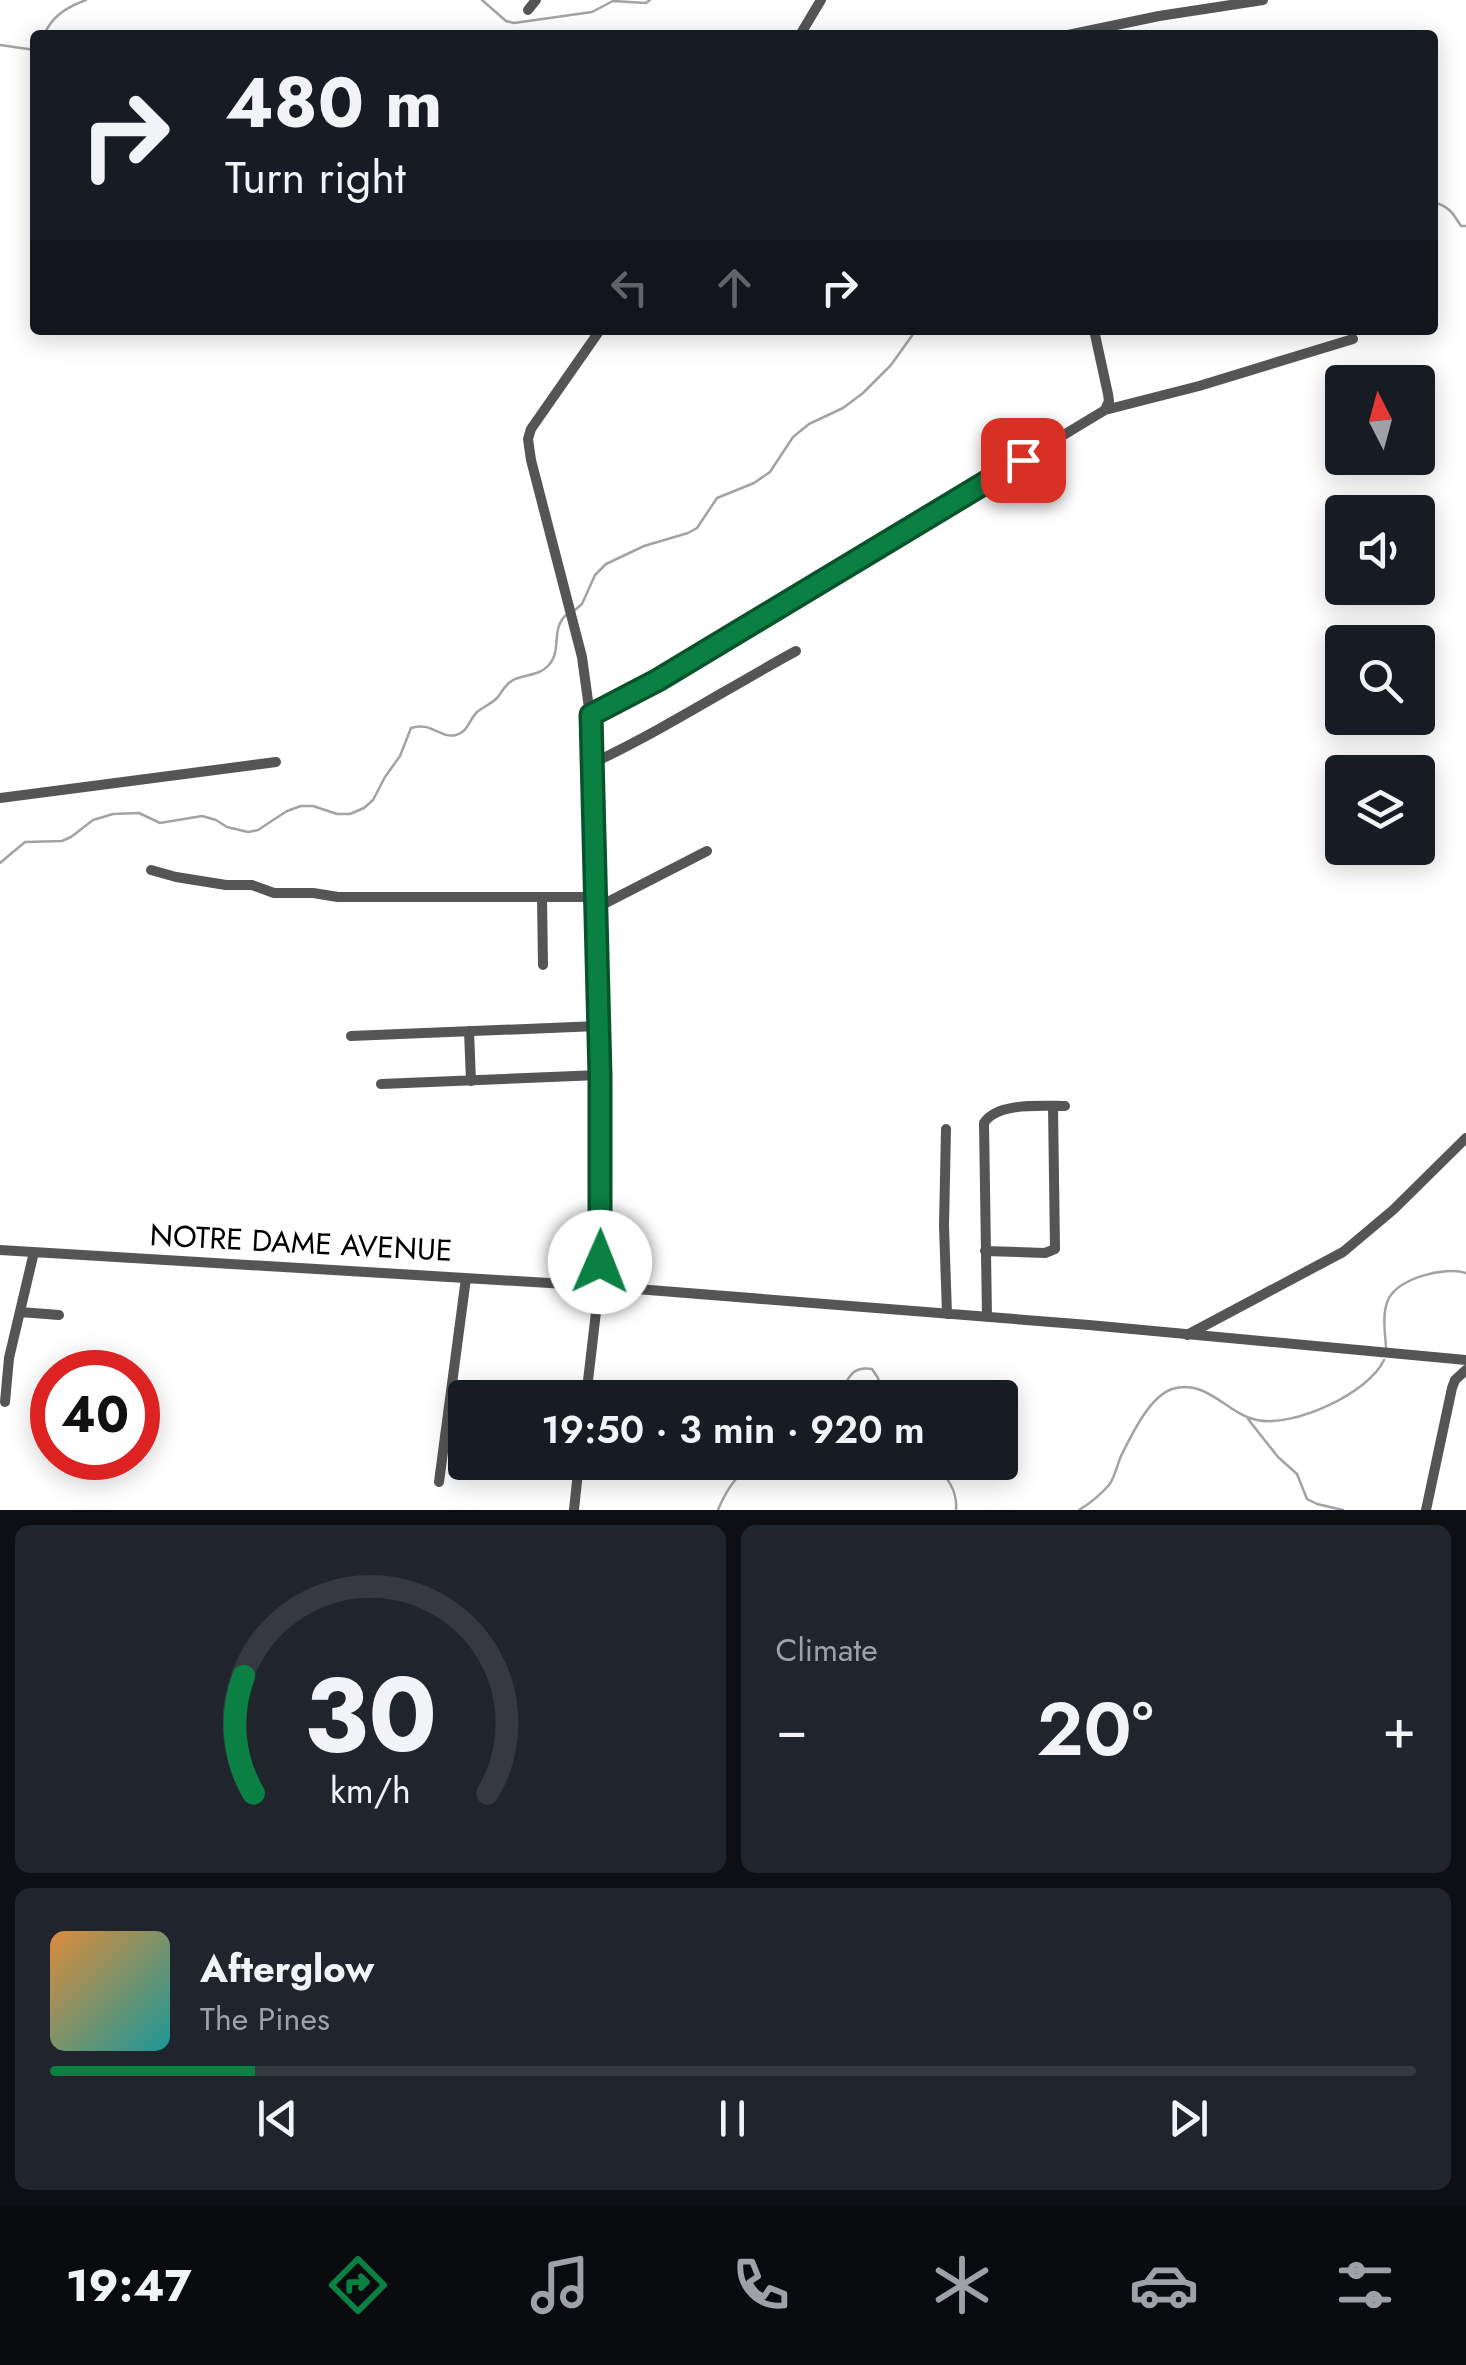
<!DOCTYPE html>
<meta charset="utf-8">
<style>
body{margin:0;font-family:Jost,sans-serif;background:#20242c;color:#f1f3f6;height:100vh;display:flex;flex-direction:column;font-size:38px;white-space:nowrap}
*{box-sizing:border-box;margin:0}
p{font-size:32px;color:#9ea1a6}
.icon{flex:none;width:55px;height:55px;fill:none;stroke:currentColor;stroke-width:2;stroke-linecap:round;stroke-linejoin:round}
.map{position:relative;height:1510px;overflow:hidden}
.details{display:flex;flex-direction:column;gap:15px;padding:15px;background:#0d0f14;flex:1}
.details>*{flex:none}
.top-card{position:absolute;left:30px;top:30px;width:1408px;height:305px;border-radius:10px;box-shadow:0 5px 25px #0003;background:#171b24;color:#f1f3f6;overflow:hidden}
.needle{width:65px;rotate:354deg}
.controls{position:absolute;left:1325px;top:365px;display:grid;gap:20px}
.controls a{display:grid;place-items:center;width:110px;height:110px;border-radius:10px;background:#171b24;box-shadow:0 5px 25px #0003;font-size:50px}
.speed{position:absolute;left:30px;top:1350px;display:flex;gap:20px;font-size:50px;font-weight:700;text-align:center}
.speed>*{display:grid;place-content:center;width:130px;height:130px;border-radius:50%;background:#171b24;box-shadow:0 5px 25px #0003;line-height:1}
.speed .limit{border:15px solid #d22;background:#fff;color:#111}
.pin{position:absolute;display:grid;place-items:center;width:85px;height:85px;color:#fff;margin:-42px;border-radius:20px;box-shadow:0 5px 15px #0006}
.me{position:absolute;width:110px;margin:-55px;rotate:1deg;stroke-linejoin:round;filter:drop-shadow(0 0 8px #0008)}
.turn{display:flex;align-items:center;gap:35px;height:210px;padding:0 30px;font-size:45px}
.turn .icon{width:130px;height:130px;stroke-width:2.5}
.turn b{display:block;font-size:70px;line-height:85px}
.lanes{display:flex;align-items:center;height:95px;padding:0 30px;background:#0003;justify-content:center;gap:50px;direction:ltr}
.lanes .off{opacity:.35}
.big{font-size:75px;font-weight:600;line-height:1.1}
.details .card{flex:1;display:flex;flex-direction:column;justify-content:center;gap:15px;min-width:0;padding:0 35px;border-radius:15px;background:#20242c}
.details .dial{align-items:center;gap:0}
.dial svg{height:260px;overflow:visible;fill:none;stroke:#363941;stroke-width:7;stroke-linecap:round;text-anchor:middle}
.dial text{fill:#f1f3f6;stroke:none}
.song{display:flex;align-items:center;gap:30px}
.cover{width:120px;height:120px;border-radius:15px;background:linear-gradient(135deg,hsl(30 70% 55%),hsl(180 70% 35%))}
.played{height:10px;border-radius:5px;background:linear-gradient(90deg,#0b8043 15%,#363941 15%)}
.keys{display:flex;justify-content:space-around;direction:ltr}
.heat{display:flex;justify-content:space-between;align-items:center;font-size:55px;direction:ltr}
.details .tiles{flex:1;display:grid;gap:15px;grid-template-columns:1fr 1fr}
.card:last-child{grid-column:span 2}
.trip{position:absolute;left:448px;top:1380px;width:570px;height:100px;border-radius:10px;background:#171b24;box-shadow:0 5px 25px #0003;font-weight:600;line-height:100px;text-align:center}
.menu{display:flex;height:160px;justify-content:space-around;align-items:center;background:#090b0e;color:#9ea1a6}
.menu .icon{width:70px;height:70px}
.menu .on{color:#0b8043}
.menu b{font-size:45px;color:#f1f3f6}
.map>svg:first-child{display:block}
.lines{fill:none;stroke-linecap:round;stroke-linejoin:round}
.stream{stroke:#a3a3a3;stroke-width:2.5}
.minor{stroke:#555;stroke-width:10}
.route-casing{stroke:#07532c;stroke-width:25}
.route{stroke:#0b8043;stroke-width:18}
.labels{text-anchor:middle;stroke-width:9;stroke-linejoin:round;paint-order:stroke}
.street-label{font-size:30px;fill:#000;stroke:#fff}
</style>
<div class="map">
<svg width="1466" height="1510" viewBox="0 0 1466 1510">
<rect width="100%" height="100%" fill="#fff"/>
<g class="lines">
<!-- stream -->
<path class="stream" d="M 482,0 L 506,21 L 514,23 L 592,12 L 613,1 L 646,3 L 650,0
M 44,35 C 52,16 67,7 86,0
M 0,45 L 35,50
M 1432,202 C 1448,205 1453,213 1461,226 L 1466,226
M 575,610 L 582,604 L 595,575 L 606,564 L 644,546 L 688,533 L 697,528 L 717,498 L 754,483 L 770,472 L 793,437 L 809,424 L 843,408 L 863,393 L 891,365 L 916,330
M 0,863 L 25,842 L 62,841 L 71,837 L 93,820 L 113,814 L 139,813 L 160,823 L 202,816 L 216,820 L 227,827 L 248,832 L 258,830 L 287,811 L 301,806 L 313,806 L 337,814 L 350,814 L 364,808 L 373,800 L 385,777 L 400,756 L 411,728 C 431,721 440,739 456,735 C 468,732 469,720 477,712 C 483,707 491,704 497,698 C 500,695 502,690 506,686 C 516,673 537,678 548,666 C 563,650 550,630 566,615
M 1386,1347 C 1385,1332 1382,1314 1388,1300 C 1398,1278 1445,1266 1466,1273
M 837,1398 C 848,1382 849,1365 872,1369 L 878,1378 L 883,1398
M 1248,1419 L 1278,1457 L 1297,1474 L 1307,1499 L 1317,1504 L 1343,1510
M 933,1462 C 946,1476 958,1490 956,1510
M 718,1510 C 726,1490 736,1477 752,1462
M 1079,1510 C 1089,1504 1101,1494 1109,1485 C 1115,1477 1117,1465 1121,1456 C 1131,1436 1149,1397 1172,1389 C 1207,1378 1228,1415 1257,1420 C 1293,1428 1369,1393 1384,1360"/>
<!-- minor -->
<path class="minor" d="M 528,10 L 536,0
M 800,35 L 821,0
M 1068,35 L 1159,16 L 1263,0
M 1094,330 L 1108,394 L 1109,401 L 1105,410
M 591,715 L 658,680 L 1105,410 L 1199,386 L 1353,339
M 593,763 C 663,730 728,688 796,651
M 0,798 L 276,762
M 151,870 L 176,877 L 226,885 L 252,885 L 274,893 L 313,893 L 338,897 L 596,897
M 542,897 L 543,965
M 596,908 L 707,851
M 469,1031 L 471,1081
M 351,1036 L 598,1026
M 381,1084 L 599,1075
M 946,1129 L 944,1226 L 947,1314
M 0,1250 L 599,1286 L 1089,1325 L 1466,1360
M 985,1251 L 1045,1253 L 1055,1249 L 1053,1106
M 20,1312 L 59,1315
M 987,1317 L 984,1123 C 997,1102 1042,1106 1065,1106
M 1187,1335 L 1343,1252 L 1393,1210 L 1466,1138
M 586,1398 L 599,1286 L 601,1194 L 592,730 L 582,657 L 531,460 L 528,439 L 531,429 L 600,330
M 5,1402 L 9,1358 L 34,1252
M 439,1482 L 466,1278
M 574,1510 L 579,1462
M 1426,1510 L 1452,1388 L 1455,1380 L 1466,1370"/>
</g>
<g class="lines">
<defs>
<path id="route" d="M 600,1262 L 600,1076 L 591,715 L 658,680 L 1023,460"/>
</defs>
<!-- route casing -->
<use href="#route" class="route-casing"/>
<!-- route -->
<use href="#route" class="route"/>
</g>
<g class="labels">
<!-- street labels -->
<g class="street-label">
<text transform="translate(301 1243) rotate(3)" y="10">NOTRE DAME AVENUE</text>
</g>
</g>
</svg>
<div class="controls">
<a><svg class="needle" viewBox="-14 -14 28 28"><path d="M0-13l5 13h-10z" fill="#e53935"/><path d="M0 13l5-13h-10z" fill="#9ea1a6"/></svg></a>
<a><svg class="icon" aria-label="sound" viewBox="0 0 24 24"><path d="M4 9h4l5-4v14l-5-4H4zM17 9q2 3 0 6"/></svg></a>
<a><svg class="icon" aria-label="search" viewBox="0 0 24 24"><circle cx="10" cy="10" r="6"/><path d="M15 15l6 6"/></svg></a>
<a><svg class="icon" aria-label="layers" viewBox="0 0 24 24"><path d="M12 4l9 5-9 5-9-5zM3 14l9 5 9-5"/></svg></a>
</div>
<div class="speed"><div class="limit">40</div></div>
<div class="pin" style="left:1023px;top:460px;background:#d93025"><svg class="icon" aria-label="arrive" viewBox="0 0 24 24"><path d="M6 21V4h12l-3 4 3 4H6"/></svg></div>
<svg class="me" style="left:600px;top:1262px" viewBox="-20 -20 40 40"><circle r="19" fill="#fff"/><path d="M0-13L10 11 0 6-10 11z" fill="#0b8043"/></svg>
<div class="trip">19:50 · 3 min · 920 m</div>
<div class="top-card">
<div class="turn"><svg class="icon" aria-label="right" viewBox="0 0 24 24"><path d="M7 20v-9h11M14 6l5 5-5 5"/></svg><div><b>480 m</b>Turn right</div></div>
<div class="lanes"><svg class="icon off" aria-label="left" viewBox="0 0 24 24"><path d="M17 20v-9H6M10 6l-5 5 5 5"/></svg><svg class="icon off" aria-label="ahead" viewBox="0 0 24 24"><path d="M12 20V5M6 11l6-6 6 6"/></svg><svg class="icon" aria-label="right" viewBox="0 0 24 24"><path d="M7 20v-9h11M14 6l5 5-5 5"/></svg></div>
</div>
</div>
<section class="details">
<div class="tiles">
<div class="card dial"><svg viewBox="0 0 100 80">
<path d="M14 69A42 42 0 1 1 86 69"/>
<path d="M14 69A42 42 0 0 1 11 33" stroke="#0b8043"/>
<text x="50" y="56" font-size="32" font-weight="700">30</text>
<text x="50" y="72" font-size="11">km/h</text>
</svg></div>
<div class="card"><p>Climate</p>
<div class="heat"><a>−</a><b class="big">20°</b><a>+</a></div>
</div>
<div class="card">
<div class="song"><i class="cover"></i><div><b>Afterglow</b><p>The Pines</p></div></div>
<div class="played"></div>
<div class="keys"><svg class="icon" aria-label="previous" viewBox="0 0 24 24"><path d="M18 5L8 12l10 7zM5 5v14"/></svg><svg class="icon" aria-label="pause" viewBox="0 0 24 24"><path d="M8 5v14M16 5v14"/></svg><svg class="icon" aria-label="next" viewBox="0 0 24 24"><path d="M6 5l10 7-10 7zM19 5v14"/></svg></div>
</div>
</div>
</section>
<nav class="menu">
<b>19:47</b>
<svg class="icon on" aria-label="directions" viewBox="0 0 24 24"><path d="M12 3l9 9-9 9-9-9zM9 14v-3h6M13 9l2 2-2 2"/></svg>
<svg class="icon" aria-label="music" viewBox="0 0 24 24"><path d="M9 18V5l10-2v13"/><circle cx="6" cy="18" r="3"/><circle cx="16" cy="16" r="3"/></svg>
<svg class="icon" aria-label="phone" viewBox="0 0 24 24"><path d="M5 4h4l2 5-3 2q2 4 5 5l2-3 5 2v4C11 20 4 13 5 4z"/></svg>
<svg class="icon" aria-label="climate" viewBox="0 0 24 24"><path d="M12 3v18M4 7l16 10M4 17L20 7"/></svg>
<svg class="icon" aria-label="car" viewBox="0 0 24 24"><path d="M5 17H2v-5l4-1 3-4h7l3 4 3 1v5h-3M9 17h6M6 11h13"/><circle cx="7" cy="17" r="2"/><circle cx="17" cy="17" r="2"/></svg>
<svg class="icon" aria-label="filters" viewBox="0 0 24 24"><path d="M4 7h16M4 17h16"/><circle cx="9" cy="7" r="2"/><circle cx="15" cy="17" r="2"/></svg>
</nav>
